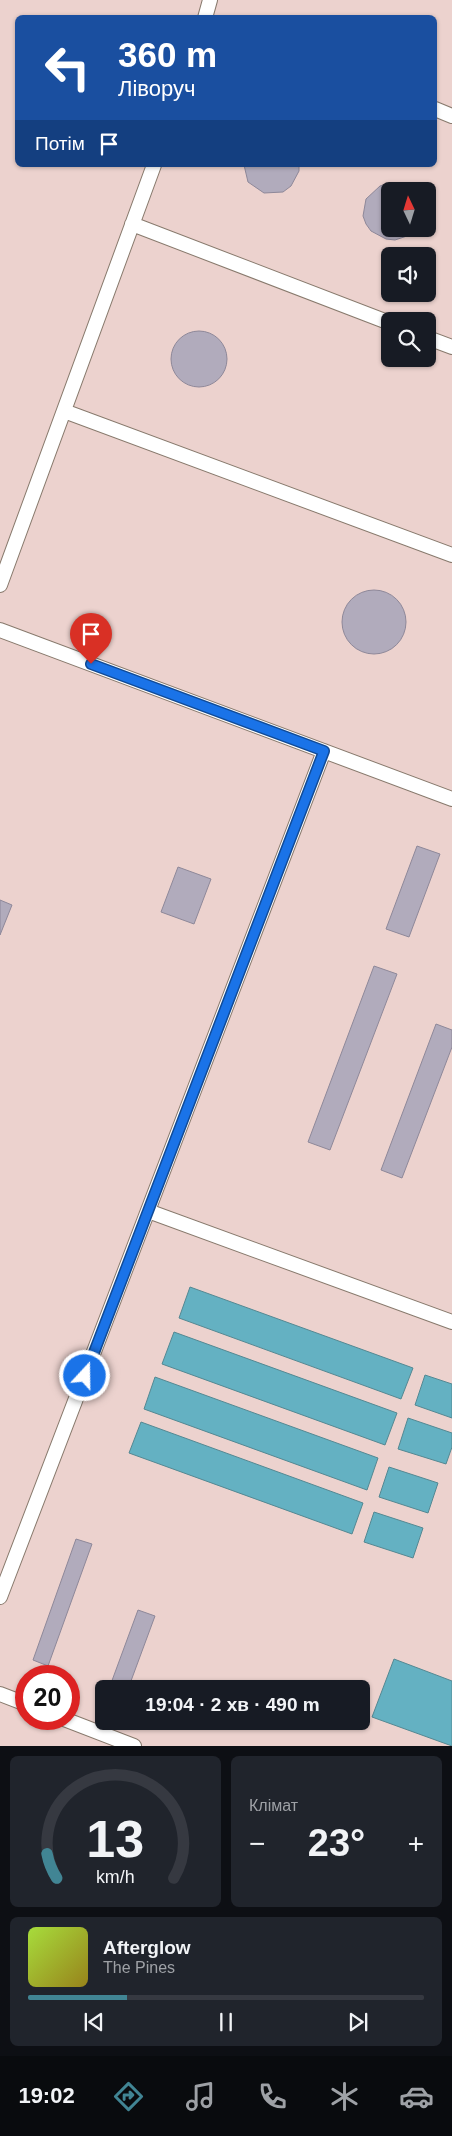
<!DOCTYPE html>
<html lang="uk">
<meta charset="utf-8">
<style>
body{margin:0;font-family:Helvetica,sans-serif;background:#20242c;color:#f1f3f6;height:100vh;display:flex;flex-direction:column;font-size:19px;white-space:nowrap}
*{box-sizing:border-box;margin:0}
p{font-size:16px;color:#9ea1a6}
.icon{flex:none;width:28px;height:28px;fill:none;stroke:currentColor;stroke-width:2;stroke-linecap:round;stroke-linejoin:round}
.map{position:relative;height:1746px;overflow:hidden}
.sheet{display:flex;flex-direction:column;gap:10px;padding:10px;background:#0d0f14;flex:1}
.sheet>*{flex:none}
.top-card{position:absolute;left:15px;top:15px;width:422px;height:152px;border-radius:8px;box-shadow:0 1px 4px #0004;background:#1a4fa0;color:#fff;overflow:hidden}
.needle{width:32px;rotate:356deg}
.buttons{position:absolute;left:381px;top:182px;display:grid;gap:10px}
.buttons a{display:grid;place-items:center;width:55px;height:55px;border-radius:8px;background:#171b24;box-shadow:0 1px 4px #0004;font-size:25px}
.speed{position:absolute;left:15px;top:1665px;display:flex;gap:10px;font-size:25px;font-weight:700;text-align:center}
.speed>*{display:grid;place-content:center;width:65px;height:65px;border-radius:50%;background:#171b24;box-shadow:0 1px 4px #0004;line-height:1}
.speed .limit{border:8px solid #d22;background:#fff;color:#111}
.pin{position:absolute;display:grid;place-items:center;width:42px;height:42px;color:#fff;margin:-51px -21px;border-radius:50% 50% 50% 0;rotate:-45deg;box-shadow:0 0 5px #0007}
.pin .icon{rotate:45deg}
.me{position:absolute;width:55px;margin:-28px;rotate:21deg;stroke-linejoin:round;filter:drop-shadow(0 0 4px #0008)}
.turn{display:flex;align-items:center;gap:18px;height:105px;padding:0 20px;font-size:22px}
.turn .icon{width:65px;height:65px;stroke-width:2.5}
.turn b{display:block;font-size:35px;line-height:42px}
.then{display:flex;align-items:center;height:48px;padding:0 20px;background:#0003;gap:10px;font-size:19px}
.big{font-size:38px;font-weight:600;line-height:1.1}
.sheet .tile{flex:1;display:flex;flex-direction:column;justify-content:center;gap:8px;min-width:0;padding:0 18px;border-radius:8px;background:#20242c}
.sheet .dial{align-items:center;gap:0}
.dial svg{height:130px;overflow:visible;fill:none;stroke:#363941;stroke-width:7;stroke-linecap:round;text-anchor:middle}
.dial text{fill:#f1f3f6;stroke:none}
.song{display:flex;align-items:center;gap:15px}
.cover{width:60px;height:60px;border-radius:8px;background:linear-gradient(135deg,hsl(80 70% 55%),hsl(50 70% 35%))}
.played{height:5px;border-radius:2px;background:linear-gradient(90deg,#418594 25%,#363941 25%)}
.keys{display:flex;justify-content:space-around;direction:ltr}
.heat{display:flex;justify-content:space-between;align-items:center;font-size:28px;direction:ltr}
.sheet .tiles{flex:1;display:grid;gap:10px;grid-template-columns:1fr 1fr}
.tile:last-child{grid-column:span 2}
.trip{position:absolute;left:95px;top:1680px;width:275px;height:50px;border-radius:8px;background:#171b24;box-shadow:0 1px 4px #0004;font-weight:600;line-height:50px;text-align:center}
.tabs{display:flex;height:80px;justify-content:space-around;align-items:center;background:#090b0e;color:#9ea1a6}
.tabs .icon{width:35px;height:35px}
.tabs .current{color:#418594}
.tabs b{font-size:22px;color:#f1f3f6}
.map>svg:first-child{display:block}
.industrial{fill:#ecd2ce;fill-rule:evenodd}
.water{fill:#64b1c2;stroke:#548892}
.building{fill:#b1abbc;stroke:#8e8899}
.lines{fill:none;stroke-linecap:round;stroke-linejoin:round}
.minor-casing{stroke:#887a6d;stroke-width:16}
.minor{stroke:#fff;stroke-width:14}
.route-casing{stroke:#114b97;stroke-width:12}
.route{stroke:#1a73e8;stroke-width:9}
</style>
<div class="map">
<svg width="452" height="1746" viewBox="0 0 452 1746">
<rect width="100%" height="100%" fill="#efe0d1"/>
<!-- industrial -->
<path class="industrial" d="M 0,0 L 452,0 L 452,1746 L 0,1746 ZM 18,18 L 435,18 L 435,165 L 18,165 ZM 390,191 L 428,191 L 428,229 L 390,229 ZM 390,256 L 428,256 L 428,294 L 390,294 ZM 390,321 L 428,321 L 428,359 L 390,359 ZM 26,1676 L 69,1676 L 69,1719 L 26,1719 ZM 104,1689 L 361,1689 L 361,1721 L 104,1721 Z"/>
<!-- water -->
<path class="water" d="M 190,1287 L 413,1368 L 401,1399 L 179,1318 Z
M 174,1332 L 397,1413 L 385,1445 L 162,1364 Z
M 425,1375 L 452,1384 L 452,1418 L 415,1405 Z
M 155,1377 L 378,1458 L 367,1490 L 144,1409 Z
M 408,1418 L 452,1433 L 452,1447 L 446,1464 L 398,1449 Z
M 141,1422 L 363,1503 L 352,1534 L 129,1453 Z
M 389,1467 L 438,1483 L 428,1513 L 379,1497 Z
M 374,1512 L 423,1528 L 413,1558 L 364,1542 Z
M 394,1659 L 452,1681 L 452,1746 L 372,1717 Z"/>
<!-- building -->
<path class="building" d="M 244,165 L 299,165 L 299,171 L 291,186 L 283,192 L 264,193 L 248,182 Z
M 390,183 L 390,229 L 422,229 L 422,231 L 395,240 L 386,239 L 371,231 L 366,224 L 363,216 L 366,199 L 380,186 Z
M171 359a28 28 0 1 1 56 0a28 28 0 1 1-56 0Z
M342 622a32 32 0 1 1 64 0a32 32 0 1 1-64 0Z
M 417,846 L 440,854 L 409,937 L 386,929 Z
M 178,867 L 211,879 L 194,924 L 161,912 Z
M 0,900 L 12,905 L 0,935 Z
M 374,966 L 397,974 L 330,1150 L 308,1142 Z
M 436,1024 L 452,1030 L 452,1047 L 402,1178 L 381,1170 Z
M 76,1539 L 92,1544 L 48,1666 L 33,1660 Z
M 138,1610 L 155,1616 L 128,1689 L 118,1689 L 110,1686 Z"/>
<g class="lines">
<defs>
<path id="minor" d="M 205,18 L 210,0
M 435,109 L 452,116
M 132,224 L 390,323
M 428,338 L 452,347
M 64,411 L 452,555
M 0,585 L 154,165
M 0,630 L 452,799
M 148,1211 L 452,1322
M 0,1597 L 324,751
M 0,1694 L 26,1704
M 64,1719 L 134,1746"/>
</defs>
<!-- minor casing -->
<use href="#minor" class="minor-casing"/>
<!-- minor -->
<use href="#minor" class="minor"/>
</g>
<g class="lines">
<defs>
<path id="route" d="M 85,1376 L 324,751 L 91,664"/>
</defs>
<!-- route casing -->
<use href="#route" class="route-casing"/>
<!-- route -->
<use href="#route" class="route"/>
</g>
</svg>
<div class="buttons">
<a><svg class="needle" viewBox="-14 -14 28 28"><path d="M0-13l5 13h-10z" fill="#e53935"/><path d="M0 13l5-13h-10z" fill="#9ea1a6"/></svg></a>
<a><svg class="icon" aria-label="sound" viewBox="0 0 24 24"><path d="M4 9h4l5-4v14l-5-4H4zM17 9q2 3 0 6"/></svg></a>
<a><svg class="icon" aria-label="search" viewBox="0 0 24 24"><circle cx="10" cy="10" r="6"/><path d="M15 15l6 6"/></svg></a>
</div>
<div class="speed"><div class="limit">20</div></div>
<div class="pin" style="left:91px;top:664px;background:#d93025"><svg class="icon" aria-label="arrive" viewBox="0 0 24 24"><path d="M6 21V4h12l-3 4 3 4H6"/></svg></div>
<svg class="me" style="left:85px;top:1376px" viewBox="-20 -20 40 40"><circle r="17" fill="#1a73e8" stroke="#fff" stroke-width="3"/><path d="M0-11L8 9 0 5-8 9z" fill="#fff"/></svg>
<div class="trip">19:04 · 2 хв · 490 m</div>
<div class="top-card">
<div class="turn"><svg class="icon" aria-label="left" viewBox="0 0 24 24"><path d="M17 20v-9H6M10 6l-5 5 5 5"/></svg><div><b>360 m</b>Ліворуч</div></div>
<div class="then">Потім<svg class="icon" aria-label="arrive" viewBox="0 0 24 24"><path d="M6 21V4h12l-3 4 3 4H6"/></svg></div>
</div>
</div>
<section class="sheet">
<div class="tiles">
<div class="tile dial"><svg viewBox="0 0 100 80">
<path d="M14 69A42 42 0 1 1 86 69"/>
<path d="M14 69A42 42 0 0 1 8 54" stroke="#418594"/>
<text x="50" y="56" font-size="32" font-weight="700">13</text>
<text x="50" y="72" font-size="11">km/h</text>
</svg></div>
<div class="tile"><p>Клімат</p>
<div class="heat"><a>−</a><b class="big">23°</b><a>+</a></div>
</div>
<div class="tile">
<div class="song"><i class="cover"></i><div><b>Afterglow</b><p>The Pines</p></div></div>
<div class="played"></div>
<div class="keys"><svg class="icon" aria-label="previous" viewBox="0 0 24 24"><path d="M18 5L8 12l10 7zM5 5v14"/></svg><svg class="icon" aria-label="pause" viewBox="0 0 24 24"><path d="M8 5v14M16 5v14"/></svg><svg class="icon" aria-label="next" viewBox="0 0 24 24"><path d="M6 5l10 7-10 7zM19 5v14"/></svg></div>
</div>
</div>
</section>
<nav class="tabs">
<b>19:02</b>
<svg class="icon current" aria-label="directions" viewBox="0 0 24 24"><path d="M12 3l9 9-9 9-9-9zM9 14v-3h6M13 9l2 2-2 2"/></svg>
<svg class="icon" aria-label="music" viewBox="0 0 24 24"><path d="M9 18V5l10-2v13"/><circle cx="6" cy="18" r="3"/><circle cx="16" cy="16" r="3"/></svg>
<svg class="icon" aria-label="phone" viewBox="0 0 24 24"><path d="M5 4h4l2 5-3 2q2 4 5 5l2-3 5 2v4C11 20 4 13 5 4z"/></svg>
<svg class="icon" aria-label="climate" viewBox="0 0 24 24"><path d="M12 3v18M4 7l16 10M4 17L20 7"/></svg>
<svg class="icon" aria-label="car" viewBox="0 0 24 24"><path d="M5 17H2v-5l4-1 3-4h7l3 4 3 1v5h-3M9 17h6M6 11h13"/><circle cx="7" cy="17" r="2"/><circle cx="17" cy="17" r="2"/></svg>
</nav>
